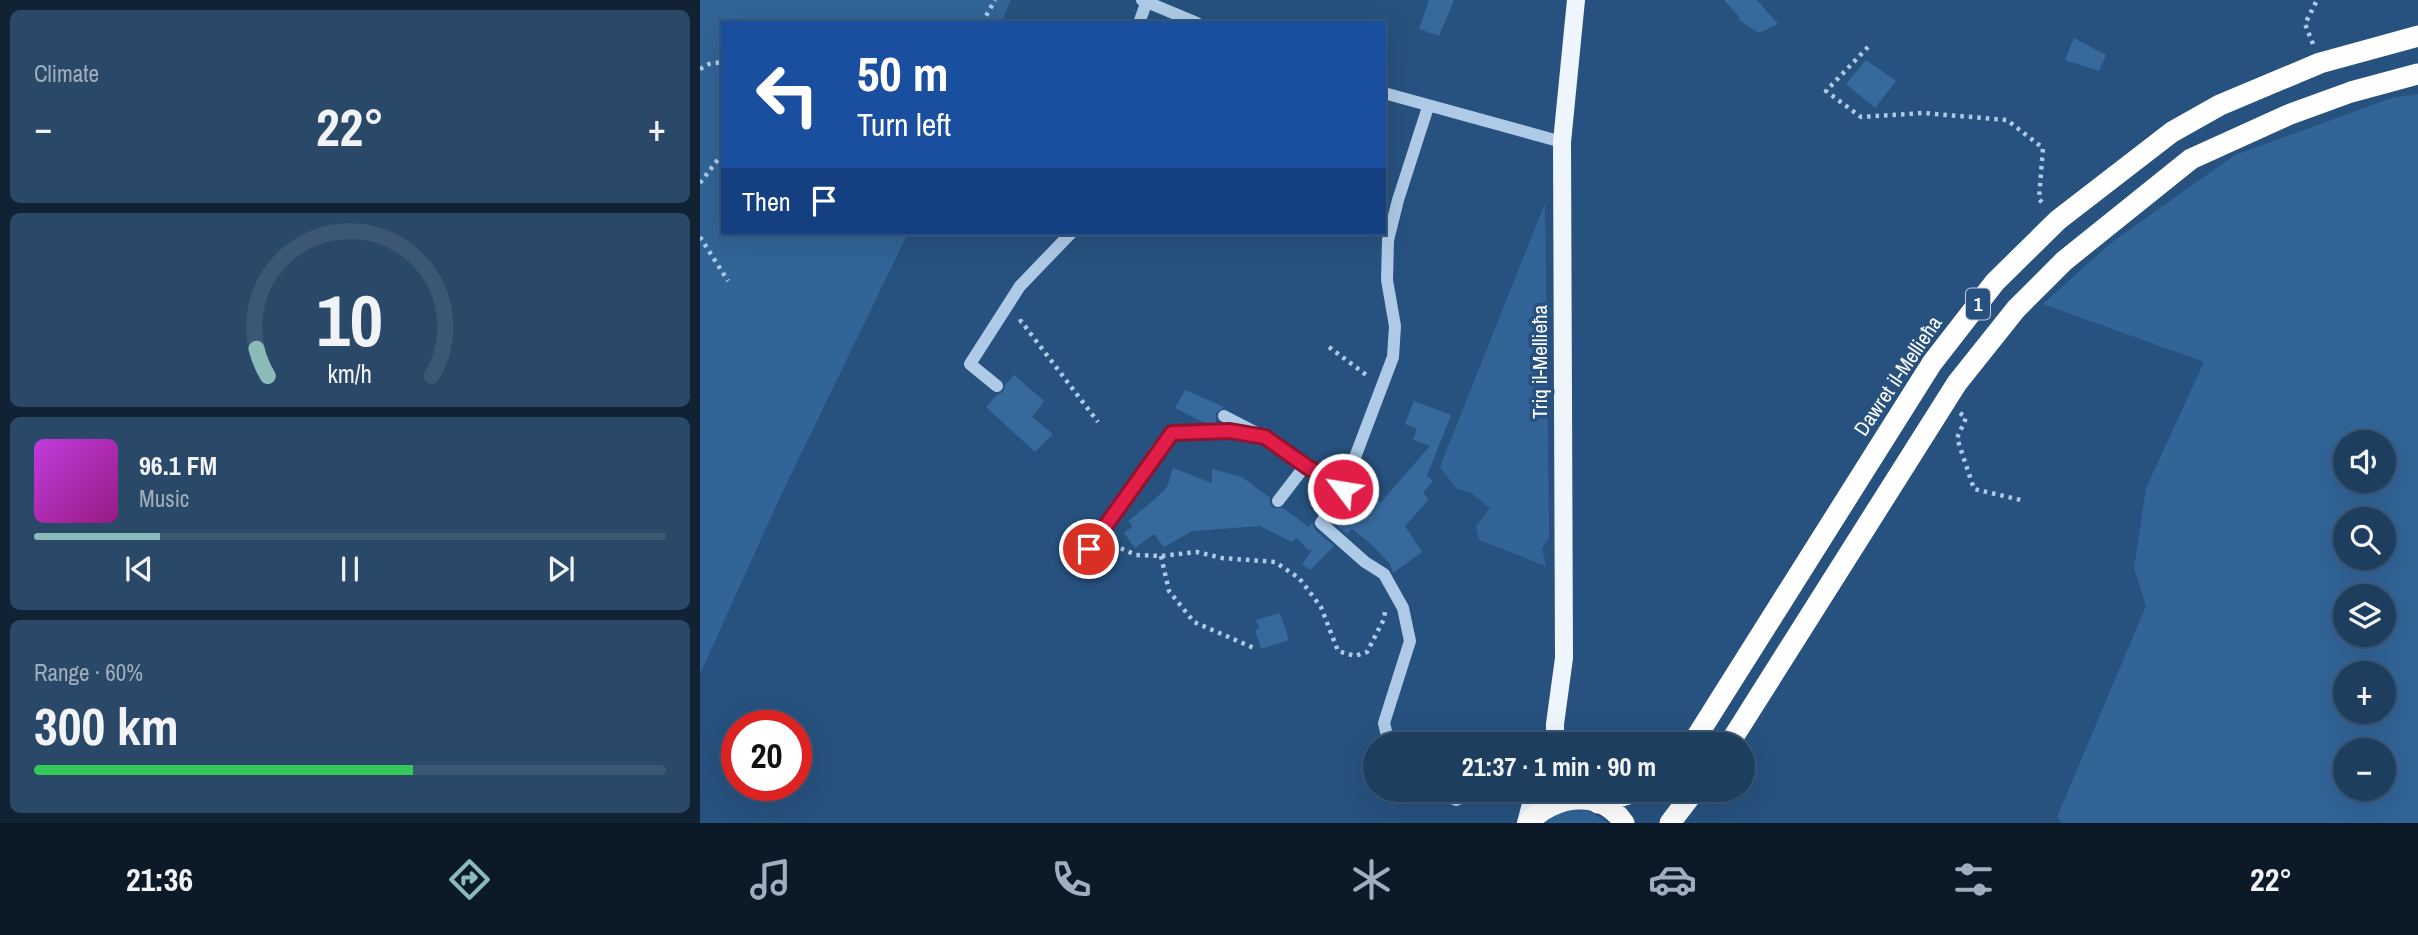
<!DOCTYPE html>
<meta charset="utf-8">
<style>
body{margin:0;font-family:"Archivo Narrow",sans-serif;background:#2a4968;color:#f1f3f6;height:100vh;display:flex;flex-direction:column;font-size:26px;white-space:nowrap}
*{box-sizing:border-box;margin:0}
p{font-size:23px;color:#a0aebd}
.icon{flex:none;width:38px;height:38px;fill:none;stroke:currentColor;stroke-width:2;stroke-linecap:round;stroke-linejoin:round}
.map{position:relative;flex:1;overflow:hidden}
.panel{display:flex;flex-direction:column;gap:10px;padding:10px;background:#102234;width:700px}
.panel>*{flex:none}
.top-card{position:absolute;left:21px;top:21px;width:665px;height:214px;border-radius:0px;box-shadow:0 7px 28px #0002,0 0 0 2px #3b5774;background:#1a4fa0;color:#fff;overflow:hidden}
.tools{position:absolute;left:1633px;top:430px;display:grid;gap:14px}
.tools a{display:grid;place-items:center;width:63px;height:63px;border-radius:50%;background:#1d3e5f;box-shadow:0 7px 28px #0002,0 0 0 2px #3b5774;font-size:35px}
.speed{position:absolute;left:21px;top:710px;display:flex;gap:14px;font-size:35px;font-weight:700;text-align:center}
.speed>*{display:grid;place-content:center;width:91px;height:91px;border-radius:50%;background:#1d3e5f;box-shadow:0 7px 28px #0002,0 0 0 2px #3b5774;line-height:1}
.speed .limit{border:10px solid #d22;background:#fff;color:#111}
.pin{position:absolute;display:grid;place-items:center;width:60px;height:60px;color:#fff;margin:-30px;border:4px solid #fff;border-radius:50%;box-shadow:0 2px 7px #0007}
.me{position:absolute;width:77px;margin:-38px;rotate:301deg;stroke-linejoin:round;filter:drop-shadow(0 0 5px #0008)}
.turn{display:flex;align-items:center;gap:24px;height:147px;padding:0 21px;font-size:32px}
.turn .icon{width:91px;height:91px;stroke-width:2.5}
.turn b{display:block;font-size:49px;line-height:60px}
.then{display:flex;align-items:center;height:66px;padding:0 21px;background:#0003;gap:14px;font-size:26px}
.big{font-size:52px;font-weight:800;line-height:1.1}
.panel .widget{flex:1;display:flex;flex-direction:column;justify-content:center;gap:10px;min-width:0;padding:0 24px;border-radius:10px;background:#2a4968}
.panel .dial{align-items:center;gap:0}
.dial svg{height:182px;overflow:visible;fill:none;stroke:#3b5774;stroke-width:7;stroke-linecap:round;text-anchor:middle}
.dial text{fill:#f1f3f6;stroke:none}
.song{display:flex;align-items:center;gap:21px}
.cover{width:84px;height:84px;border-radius:10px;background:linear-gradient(135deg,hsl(290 70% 55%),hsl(310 70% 35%))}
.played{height:7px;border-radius:4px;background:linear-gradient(90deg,#8bbbb9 20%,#3b5774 20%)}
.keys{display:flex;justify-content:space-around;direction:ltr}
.heat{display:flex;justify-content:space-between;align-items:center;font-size:38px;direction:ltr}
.charge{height:10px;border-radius:5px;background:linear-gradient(90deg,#34c759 60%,#3b5774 0)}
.trip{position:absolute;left:663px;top:732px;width:392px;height:70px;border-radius:35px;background:#1d3e5f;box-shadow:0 7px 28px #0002,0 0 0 2px #3b5774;font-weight:800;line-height:70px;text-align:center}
.tab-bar{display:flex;height:112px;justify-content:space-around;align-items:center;background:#0c1926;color:#a0aebd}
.tab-bar .icon{width:49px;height:49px}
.tab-bar .active{color:#8bbbb9}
.tab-bar b{font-size:32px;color:#f1f3f6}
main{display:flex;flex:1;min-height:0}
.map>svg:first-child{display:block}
.green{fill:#326497;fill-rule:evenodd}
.building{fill:#37699c}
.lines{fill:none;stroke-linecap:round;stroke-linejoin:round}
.path{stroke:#aecae6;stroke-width:4.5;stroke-dasharray:3.5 5;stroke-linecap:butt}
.minor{stroke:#aecae6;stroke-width:12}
.major{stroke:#eef5fd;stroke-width:18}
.highway{stroke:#fff;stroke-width:21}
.route-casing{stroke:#92132f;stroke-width:18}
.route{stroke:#e11d48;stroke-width:12}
.labels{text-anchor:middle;stroke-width:7;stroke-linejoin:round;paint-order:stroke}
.shield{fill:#27527f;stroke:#becbd9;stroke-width:2}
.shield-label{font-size:19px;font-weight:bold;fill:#fff}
.street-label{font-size:21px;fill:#fff;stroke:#27527f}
</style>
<main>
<section class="panel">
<div class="widget"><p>Climate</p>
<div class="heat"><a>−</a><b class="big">22°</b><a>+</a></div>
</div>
<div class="widget dial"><svg viewBox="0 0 100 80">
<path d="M14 69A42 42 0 1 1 86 69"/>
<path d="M14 69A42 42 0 0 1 9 57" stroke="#8bbbb9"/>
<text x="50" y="56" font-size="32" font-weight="700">10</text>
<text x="50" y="72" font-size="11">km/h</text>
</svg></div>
<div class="widget">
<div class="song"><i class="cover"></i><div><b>96.1 FM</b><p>Music</p></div></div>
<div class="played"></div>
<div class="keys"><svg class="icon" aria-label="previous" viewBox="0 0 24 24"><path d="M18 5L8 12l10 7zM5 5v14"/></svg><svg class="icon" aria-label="pause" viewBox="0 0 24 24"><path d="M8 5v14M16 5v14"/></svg><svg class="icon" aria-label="next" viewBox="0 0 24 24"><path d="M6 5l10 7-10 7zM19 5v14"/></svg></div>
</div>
<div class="widget"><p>Range · 60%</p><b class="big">300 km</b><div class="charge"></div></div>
</section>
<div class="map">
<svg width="1718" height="823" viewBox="0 0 1718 823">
<rect width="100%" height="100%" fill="#27527f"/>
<!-- green -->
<path class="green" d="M 0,0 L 311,0 L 301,23 L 23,23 L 23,233 L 208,233 L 81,495 L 0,674 Z
M 1718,94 L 1718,823 L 1362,823 L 1357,817 L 1446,606 L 1434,568 L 1446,488 L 1504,362 L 1343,304 L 1412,242 L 1535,155 L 1692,98 ZM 1645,443 L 1684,443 L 1684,481 L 1645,481 ZM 1645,520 L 1684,520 L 1684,558 L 1645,558 ZM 1645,597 L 1684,597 L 1684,635 L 1645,635 ZM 1645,674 L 1684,674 L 1684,712 L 1645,712 ZM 1645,751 L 1684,751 L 1684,789 L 1645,789 Z
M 845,203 L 849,538 L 842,548 L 846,566 L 779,540 L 776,526 L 790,508 L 771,493 L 756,488 L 740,467 Z
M 873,809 L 889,811 L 909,823 L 844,823 L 858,814 Z"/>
<!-- building -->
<path class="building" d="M 729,0 L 754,0 L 739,36 L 719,29 Z
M 1024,0 L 1057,0 L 1078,24 L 1059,33 L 1039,20 L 1040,18 Z
M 1374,38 L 1406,55 L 1399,71 L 1365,60 Z
M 1166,60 L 1196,81 L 1175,108 L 1146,84 Z
M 314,375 L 344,401 L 332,417 L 353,434 L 335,452 L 286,407 L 297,395 L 303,392 L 305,385 Z
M 485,390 L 524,407 L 516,413 L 516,423 L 505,423 L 475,408 Z
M 714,401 L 751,415 L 727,476 L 733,481 L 723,493 L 729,499 L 705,526 L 722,552 L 693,573 L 690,564 L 671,544 L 652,529 L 647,534 L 633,522 L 650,498 L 662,506 L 671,493 L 681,502 L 730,446 L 713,440 L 717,429 L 705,424 Z
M 473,468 L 512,483 L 512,469 L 542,477 L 570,498 L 570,504 L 573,508 L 583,508 L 609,527 L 612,523 L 615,530 L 634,546 L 610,570 L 602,564 L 612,550 L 610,549 L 609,551 L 597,538 L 592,542 L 560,526 L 492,531 L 464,547 L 454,534 L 435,548 L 424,533 L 433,526 L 428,521 L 454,500 L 467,487 Z
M 580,613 L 589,640 L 561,649 L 555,630 L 559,628 L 556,620 Z"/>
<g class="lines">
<!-- path -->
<path class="path" d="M 282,23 L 295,0
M 1613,44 L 1605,24 L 1617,0
M 1168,47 L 1126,91 L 1161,117 L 1223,113 L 1307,120 L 1343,148 L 1339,199 L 1345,206
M 0,69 L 9,64 L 23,62
M 0,183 L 23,153
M 0,237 L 28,281
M 319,322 L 321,321 L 398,422
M 629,347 L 669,377
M 1260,413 L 1266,418 L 1257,438 L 1274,489 L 1325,501
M 413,545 L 436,555 L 461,556 L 497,552 L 522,558 L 575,562 L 599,578 L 621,607 L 638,651 L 655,656 L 667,652 L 684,619 L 685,612
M 461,556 L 469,591 L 494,622 L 554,648"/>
<!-- minor -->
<path class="minor" d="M 442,0 L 497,23
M 439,23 L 447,1
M 684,93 L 862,142
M 297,386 L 270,364 L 320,286 L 371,233
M 524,416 L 555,432
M 643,489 L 621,523 L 665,562 L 684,574 L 703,608 L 710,641 L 684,723 L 689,744
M 578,501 L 605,466
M 389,549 L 472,433 L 530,431 L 565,437 L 605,466 L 643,489 L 693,357 L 695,326 L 687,280 L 688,240 L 698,200 L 728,107
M 735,789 L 756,800 L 782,789"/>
<!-- major -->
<path class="major" d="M 855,744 L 855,724 L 864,658 L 862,142 L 876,0
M 826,823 L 835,789"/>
<!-- highway -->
<path class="highway" d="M 992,744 L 1232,363 L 1295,282 L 1358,220 L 1472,132 L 1520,105 L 1620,63 L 1718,36
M 1029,744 L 1257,383 L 1316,309 L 1364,261 L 1491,159 L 1588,115 L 1651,92 L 1718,74
M 898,803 L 946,789
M 828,823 C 854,795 900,787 924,823
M 970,823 L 996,789"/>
</g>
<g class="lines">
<defs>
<path id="route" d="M 389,549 L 472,433 L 530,431 L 565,437 L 606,466 L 643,489"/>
</defs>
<!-- route casing -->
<use href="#route" class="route-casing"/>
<!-- route -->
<use href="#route" class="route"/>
</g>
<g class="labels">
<!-- shield labels -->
<rect class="shield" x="1266" y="288.5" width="24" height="31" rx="5"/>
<g class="shield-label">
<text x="1278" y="311">1</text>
</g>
<!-- street labels -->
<g class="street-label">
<text transform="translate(840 362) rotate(-90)" y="7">Triq il-Mellieħa</text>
<text transform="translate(1198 376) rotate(-56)" y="7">Dawret il-Mellieħa</text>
</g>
</g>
</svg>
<div class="tools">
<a><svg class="icon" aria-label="sound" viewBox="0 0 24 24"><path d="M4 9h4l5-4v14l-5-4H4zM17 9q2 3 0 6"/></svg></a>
<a><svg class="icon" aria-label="search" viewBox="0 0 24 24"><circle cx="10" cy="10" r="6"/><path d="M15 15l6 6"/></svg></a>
<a><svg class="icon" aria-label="layers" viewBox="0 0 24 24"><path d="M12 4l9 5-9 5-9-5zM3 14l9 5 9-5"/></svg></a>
<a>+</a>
<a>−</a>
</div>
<div class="speed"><div class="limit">20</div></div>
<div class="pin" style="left:389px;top:549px;background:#d93025"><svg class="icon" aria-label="arrive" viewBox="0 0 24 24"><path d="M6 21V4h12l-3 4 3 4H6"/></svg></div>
<svg class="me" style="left:643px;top:489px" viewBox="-20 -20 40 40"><circle r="17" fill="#e11d48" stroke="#fff" stroke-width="3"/><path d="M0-11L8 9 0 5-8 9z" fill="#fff"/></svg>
<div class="trip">21:37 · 1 min · 90 m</div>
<div class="top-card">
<div class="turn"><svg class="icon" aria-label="left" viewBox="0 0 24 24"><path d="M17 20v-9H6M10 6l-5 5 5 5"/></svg><div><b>50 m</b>Turn left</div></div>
<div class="then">Then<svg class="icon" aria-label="arrive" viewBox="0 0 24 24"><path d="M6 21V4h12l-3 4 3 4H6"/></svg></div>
</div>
</div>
</main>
<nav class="tab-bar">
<b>21:36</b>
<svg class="icon active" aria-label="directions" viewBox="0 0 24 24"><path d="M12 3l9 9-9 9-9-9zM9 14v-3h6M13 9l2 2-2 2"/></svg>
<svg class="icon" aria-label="music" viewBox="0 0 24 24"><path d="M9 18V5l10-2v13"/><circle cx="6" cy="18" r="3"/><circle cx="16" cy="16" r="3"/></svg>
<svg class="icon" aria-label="phone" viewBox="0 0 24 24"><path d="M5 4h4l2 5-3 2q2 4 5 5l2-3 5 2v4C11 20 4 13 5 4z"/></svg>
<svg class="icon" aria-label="climate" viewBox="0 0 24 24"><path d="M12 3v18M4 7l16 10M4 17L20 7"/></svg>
<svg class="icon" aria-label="car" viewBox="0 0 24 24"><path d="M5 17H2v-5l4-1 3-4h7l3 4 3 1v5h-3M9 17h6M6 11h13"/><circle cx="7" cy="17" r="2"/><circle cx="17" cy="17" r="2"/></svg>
<svg class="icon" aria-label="filters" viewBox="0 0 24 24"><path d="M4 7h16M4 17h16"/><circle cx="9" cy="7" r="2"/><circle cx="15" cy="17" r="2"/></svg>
<b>22°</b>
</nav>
